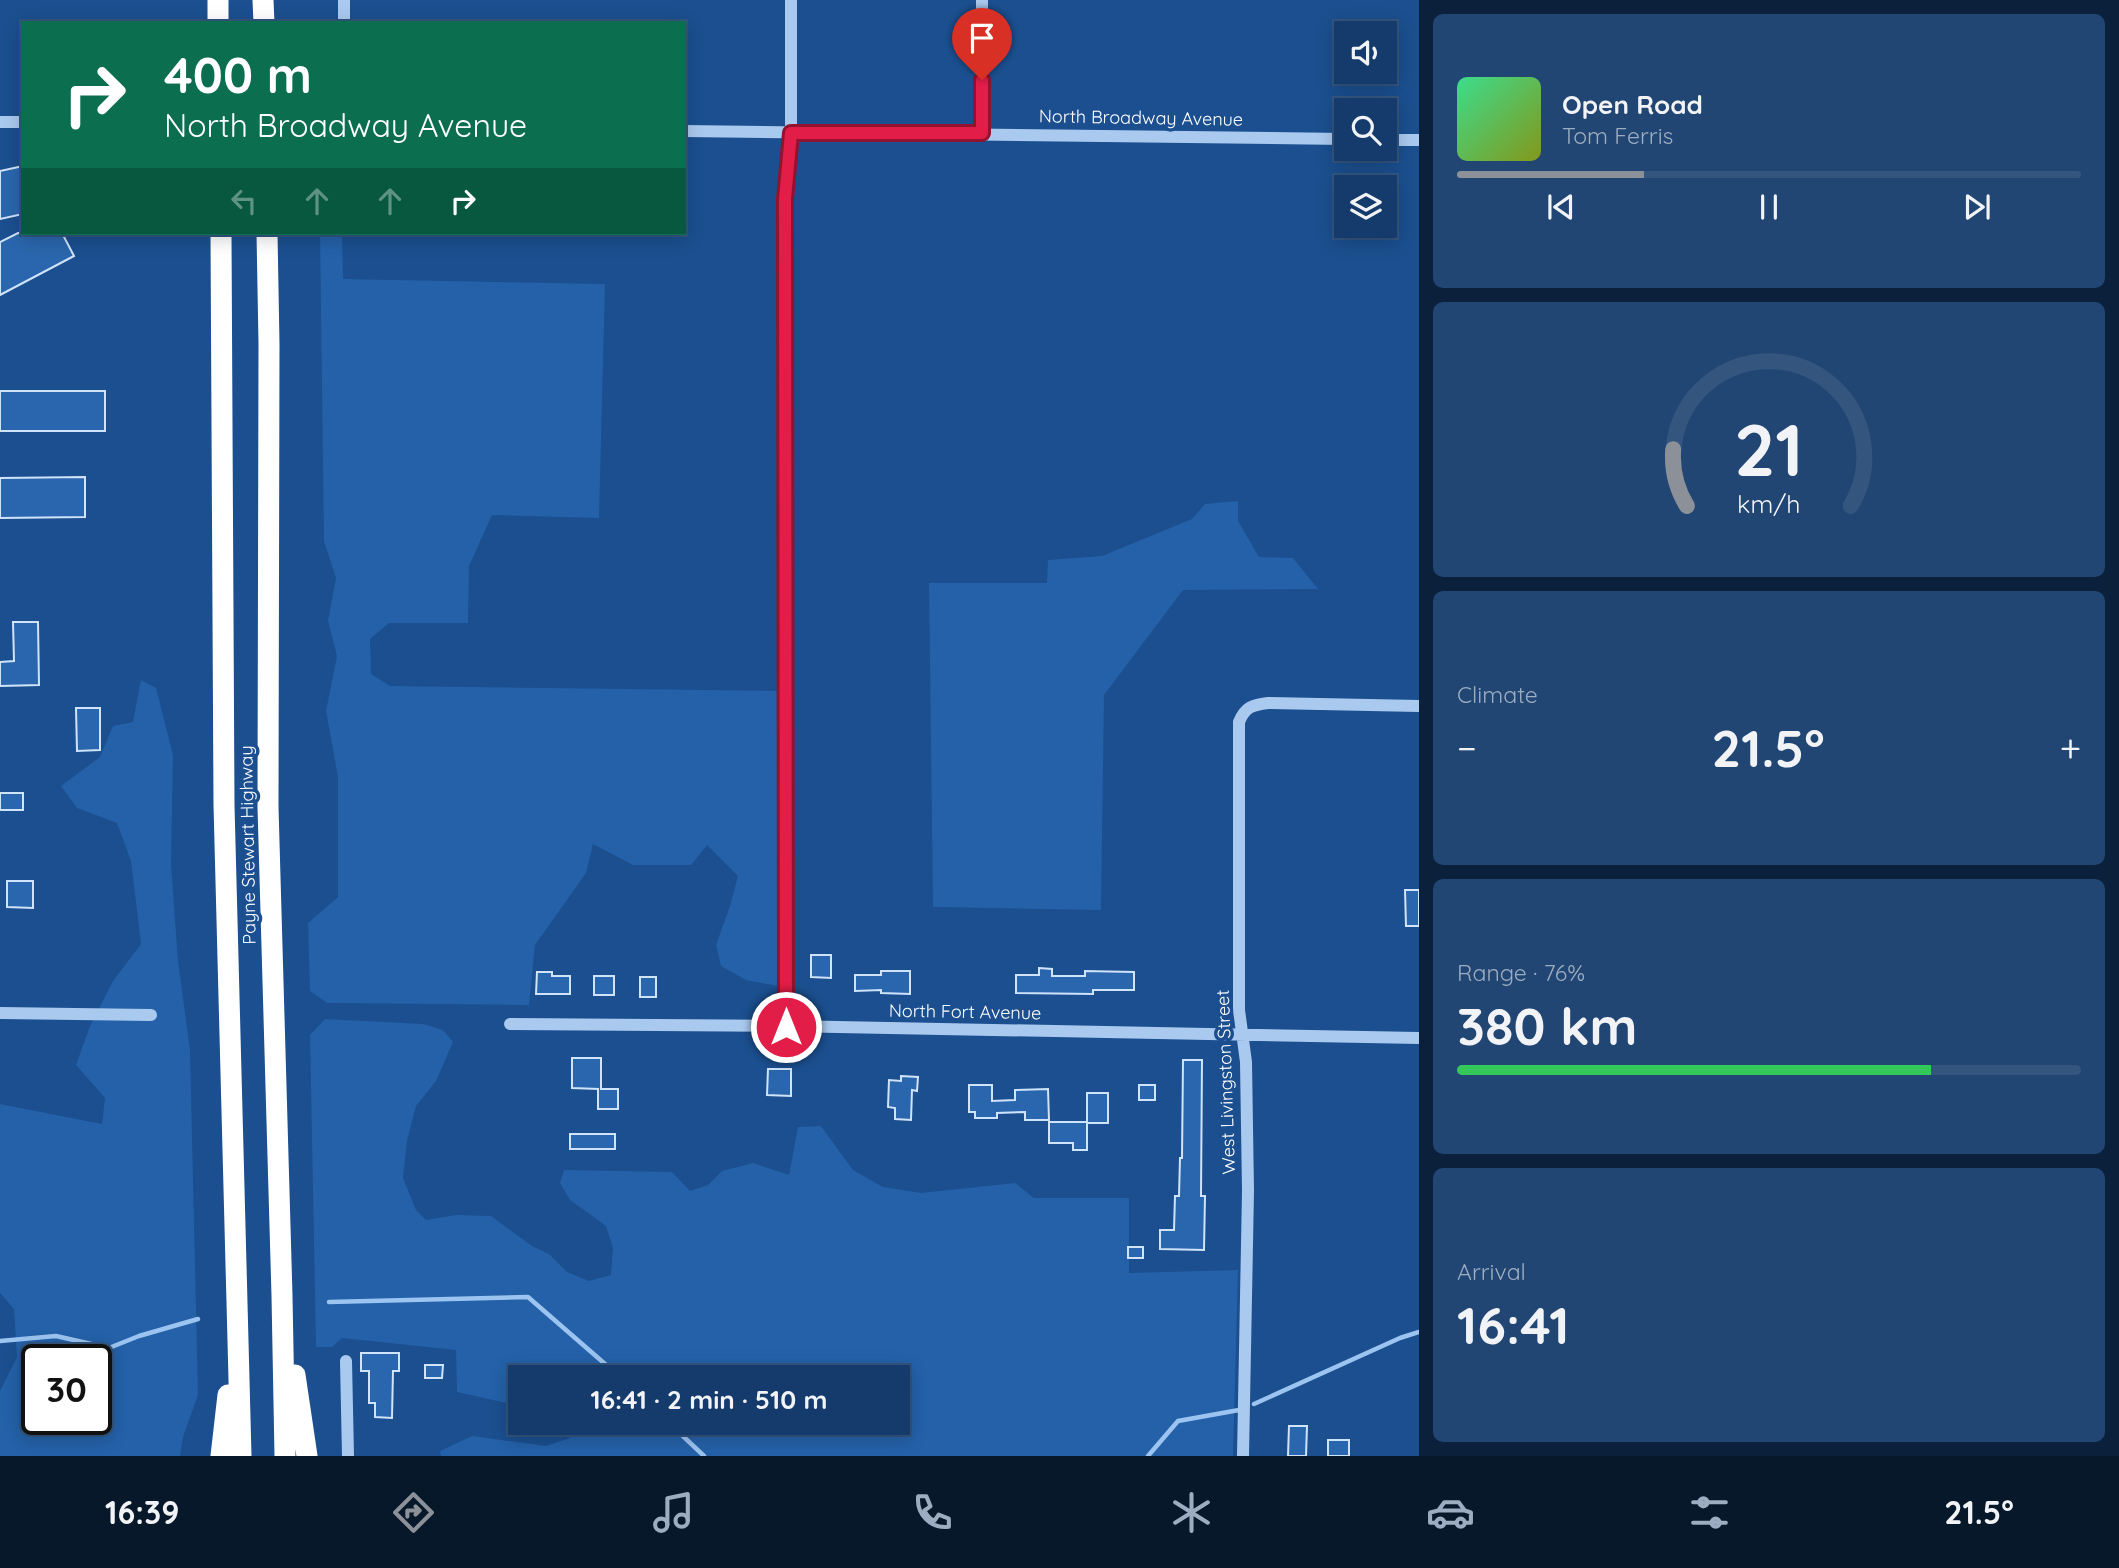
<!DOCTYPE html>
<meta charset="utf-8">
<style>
body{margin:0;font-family:Quicksand,sans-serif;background:#214673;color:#f1f3f6;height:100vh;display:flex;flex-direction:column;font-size:26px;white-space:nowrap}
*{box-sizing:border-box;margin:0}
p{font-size:23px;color:#9dadc1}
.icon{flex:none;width:38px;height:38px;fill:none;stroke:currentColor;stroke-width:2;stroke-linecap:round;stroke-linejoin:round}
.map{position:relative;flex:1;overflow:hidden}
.panel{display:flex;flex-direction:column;gap:14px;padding:14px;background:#0b203b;width:700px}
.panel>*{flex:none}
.guide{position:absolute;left:21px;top:21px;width:665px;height:214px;border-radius:0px;box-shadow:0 4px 18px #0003,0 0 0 2px #33557e;background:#0b6e4f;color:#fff;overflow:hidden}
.buttons{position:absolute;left:1334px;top:21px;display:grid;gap:14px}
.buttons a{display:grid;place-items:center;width:63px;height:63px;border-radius:0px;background:#143b6b;box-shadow:0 4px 18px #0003,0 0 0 2px #33557e;font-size:35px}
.speed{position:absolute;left:21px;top:1344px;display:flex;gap:14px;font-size:35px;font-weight:700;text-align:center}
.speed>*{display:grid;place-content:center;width:91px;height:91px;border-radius:50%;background:#143b6b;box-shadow:0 4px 18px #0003,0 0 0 2px #33557e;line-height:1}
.speed .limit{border:4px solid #111;border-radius:10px;background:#fff;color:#111}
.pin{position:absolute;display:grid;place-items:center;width:60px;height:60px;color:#fff;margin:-72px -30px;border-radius:50% 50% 50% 0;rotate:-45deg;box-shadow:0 0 7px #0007}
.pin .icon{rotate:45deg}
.me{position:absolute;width:77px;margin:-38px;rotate:0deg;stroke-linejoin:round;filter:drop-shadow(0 0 5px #0008)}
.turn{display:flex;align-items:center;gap:24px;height:147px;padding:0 28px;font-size:32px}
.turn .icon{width:91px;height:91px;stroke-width:2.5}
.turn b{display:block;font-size:49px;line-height:60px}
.lanes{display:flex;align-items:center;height:66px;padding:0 28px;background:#0003;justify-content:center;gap:35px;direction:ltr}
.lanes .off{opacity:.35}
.big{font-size:52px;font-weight:700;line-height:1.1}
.panel .tile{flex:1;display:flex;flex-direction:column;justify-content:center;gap:10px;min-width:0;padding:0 24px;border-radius:10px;background:#214673}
.panel .dial{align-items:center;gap:0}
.dial svg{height:182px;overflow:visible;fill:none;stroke:#33557e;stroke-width:7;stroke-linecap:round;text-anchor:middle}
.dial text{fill:#f1f3f6;stroke:none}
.song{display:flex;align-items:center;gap:21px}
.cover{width:84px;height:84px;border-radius:10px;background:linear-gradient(135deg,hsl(150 70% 55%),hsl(70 70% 35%))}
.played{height:7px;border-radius:4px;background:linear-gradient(90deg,#8c9099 30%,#33557e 30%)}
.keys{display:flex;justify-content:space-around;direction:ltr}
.heat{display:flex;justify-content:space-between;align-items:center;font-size:38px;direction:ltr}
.charge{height:10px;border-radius:5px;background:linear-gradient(90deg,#34c759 76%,#33557e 0)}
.trip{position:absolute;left:508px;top:1365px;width:402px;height:70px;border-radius:0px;background:#143b6b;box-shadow:0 4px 18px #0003,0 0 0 2px #33557e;font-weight:700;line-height:70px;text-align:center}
.tabs{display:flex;height:112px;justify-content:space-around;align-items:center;background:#08182b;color:#9dadc1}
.tabs .icon{width:49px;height:49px}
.tabs .current{color:#8c9099}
.tabs b{font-size:32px;color:#f1f3f6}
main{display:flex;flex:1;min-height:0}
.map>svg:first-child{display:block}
.green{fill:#2461a8;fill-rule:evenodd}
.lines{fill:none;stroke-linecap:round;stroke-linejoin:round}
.stream{stroke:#9cc4f0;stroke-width:4.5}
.building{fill:#2a66ad;stroke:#cfe3fa;stroke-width:2}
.minor{stroke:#a9c9ee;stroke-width:12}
.highway{stroke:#fff;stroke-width:21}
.route-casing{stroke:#92132f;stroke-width:18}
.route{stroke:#e11d48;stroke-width:12}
.labels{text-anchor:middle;stroke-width:7;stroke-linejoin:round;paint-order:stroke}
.street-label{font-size:18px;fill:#fff;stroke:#1b4f8f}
</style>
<main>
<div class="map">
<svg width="1419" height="1456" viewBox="0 0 1419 1456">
<rect width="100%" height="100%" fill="#1b4f8f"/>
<!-- green -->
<path class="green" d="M 320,233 L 342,233 L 343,279 L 605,284 L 599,518 L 492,515 L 469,566 L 468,623 L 389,623 L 370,639 L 371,674 L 390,686 L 777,691 L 778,986 L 746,980 L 721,966 L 716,945 L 730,906 L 738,876 L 707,845 L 691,865 L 633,865 L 593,844 L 586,873 L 535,945 L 529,1005 L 327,1003 L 310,991 L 308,923 L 338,897 L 338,777 L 326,711 L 337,656 L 328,621 L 336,578 L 324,541 Z
M 1238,501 L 1238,521 L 1259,557 L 1293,558 L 1318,589 L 1183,590 L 1104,695 L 1101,910 L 933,907 L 929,583 L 1047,583 L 1048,560 L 1102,556 L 1192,519 L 1205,504 Z
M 141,680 L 156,688 L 173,755 L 171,865 L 178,961 L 190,1050 L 198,1395 L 183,1437 L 180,1456 L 0,1456 L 0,1391 L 17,1357 L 14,1309 L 0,1293 L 0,1104 L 102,1124 L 105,1098 L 76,1065 L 90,1026 L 113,981 L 141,944 L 131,861 L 117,823 L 77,808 L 61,786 L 100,757 L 113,726 L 133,722 ZM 37,1360 L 96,1360 L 96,1419 L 37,1419 Z
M 325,1019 L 423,1024 L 443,1030 L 453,1042 L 436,1081 L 416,1106 L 407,1141 L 403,1178 L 416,1210 L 426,1220 L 456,1215 L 491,1216 L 532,1246 L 549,1254 L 567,1272 L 589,1281 L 611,1275 L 613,1248 L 606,1226 L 570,1200 L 560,1183 L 564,1170 L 672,1172 L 690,1191 L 708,1185 L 722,1171 L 753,1163 L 789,1175 L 798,1127 L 821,1126 L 853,1170 L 883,1187 L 921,1193 L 1015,1183 L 1034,1198 L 1129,1198 L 1129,1273 L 1238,1270 L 1233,1456 L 441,1456 L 440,1451 L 472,1436 L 546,1446 L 570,1438 L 555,1423 L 898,1423 L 898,1377 L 520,1377 L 520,1406 L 457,1392 L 456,1350 L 342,1338 L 332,1347 L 316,1347 L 310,1035 Z"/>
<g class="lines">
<!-- stream -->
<path class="stream" d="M 329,1302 L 528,1297 L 620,1377
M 0,1341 L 56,1336 L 109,1348 L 139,1336 L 198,1319
M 1254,1404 L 1400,1338 L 1419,1332
M 669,1423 L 704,1456
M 1148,1456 L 1178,1421 L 1239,1410"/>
</g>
<!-- building -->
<path class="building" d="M 23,166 L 23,214 L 0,219 L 0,171 Z
M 18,233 L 62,233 L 74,256 L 0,295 L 0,242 Z
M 0,391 L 105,391 L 105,431 L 0,431 Z
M 85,477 L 85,517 L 0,518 L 0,478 Z
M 13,622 L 38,622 L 39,685 L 0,686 L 0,662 L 14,661 Z
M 76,708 L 100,708 L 100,750 L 77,751 Z
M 0,793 L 23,793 L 23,810 L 0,810 Z
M 7,881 L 33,881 L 33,908 L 7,907 Z
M 1405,890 L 1419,890 L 1419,926 L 1406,926 Z
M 811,955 L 831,955 L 831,978 L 811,977 Z
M 1039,968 L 1052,969 L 1052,976 L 1085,976 L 1085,971 L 1134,972 L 1134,990 L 1093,990 L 1093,994 L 1016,993 L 1016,975 L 1039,975 Z
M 881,971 L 910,971 L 910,994 L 881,993 L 881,990 L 855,991 L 855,975 L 881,975 Z
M 537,972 L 552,972 L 552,976 L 570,976 L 570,994 L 536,994 Z
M 594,976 L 614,976 L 614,995 L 594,995 Z
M 640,977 L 656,977 L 656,997 L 640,997 Z
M 572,1058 L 601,1058 L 601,1089 L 618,1089 L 618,1109 L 598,1109 L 598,1089 L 572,1088 Z
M 1183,1060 L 1202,1060 L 1201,1196 L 1205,1196 L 1204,1250 L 1160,1249 L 1160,1230 L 1174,1230 L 1175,1196 L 1179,1196 L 1180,1158 L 1182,1158 Z
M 768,1069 L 791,1069 L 791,1096 L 767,1095 Z
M 901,1076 L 918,1077 L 917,1091 L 912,1090 L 911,1120 L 895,1119 L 895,1108 L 888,1107 L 889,1080 L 901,1081 Z
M 969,1085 L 992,1085 L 992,1101 L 1015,1100 L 1015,1090 L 1048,1089 L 1049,1120 L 1025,1120 L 1025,1112 L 997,1113 L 997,1118 L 975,1118 L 975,1112 L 969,1112 Z
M 1139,1085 L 1155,1085 L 1155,1100 L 1139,1100 Z
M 1087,1093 L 1108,1093 L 1108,1123 L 1087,1123 L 1087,1150 L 1073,1150 L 1073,1143 L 1049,1143 L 1049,1122 L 1087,1122 Z
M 570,1134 L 615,1134 L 615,1149 L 570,1149 Z
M 1128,1247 L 1143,1247 L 1143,1258 L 1128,1258 Z
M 361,1353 L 399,1353 L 399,1371 L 393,1371 L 392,1418 L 375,1417 L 375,1403 L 369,1403 L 369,1371 L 361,1371 Z
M 425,1365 L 443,1365 L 442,1378 L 425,1378 Z
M 1289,1426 L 1307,1426 L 1306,1456 L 1288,1456 Z
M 1328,1440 L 1349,1440 L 1349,1456 L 1328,1456 Z"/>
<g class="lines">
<!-- minor -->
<path class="minor" d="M 982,0 L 982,133
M 344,23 L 344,0
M 0,122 L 23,122
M 684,131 L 1346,139
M 1384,140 L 1419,140
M 0,1013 L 151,1015
M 510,1024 L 786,1026 L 1419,1038
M 786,1026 L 785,199 L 791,133 L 791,0
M 346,1361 L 348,1456
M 1243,1456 L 1248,1191 L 1246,1062 L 1239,1010 L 1239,722 C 1245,707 1252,705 1268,703 L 1419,706"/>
<!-- highway -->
<path class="highway" d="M 218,0 L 218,23
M 263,0 L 264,23
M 221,233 L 224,805 L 241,1456
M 267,233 L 269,344 L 268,807 L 282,1296 L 285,1456
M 295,1375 L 307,1456
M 221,1456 L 228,1395"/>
</g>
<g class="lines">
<defs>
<path id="route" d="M 786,1027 L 785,199 L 791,133 L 982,133 L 982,80"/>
</defs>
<!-- route casing -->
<use href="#route" class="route-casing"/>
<!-- route -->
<use href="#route" class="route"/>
</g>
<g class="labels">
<!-- street labels -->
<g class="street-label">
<text transform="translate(1141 118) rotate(1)" y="6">North Broadway Avenue</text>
<text transform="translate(248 845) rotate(-91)" y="6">Payne Stewart Highway</text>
<text transform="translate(965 1012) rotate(1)" y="6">North Fort Avenue</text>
<text transform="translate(1226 1082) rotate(-92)" y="6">West Livingston Street</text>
</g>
</g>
</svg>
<div class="buttons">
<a><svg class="icon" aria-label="sound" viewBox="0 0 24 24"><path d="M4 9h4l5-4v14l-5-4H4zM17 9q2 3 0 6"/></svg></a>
<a><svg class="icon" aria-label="search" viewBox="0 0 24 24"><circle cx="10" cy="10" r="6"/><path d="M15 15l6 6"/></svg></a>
<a><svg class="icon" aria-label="layers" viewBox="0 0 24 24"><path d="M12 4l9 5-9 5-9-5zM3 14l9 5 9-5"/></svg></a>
</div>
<div class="speed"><div class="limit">30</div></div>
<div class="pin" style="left:982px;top:80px;background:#d93025"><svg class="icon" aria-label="arrive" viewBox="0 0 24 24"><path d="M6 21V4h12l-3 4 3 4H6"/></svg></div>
<svg class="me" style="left:786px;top:1027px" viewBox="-20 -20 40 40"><circle r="17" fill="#e11d48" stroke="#fff" stroke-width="3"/><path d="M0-11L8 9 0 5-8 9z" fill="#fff"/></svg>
<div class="trip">16:41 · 2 min · 510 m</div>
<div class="guide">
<div class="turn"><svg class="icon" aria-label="right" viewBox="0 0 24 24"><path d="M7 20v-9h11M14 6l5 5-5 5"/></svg><div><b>400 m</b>North Broadway Avenue</div></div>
<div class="lanes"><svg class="icon off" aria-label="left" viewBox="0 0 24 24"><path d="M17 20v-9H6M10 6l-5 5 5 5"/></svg><svg class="icon off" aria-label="ahead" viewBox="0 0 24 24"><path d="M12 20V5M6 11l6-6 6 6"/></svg><svg class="icon off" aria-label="ahead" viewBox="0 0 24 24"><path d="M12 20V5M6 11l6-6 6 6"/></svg><svg class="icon" aria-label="right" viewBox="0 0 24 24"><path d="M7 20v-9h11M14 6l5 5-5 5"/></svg></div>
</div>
</div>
<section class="panel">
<div class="tile">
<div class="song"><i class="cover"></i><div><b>Open Road</b><p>Tom Ferris</p></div></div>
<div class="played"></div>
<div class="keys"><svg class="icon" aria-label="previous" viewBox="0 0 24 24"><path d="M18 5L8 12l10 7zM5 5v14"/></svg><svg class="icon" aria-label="pause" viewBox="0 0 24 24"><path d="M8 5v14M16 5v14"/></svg><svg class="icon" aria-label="next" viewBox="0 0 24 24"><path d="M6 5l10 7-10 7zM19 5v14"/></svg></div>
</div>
<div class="tile dial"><svg viewBox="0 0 100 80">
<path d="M14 69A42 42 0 1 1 86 69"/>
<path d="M14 69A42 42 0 0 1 8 44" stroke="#8c9099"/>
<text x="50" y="56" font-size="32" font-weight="700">21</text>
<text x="50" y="72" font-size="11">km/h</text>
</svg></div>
<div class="tile"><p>Climate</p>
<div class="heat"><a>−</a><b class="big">21.5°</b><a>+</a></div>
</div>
<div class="tile"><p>Range · 76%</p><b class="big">380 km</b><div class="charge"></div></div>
<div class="tile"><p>Arrival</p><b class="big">16:41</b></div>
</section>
</main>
<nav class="tabs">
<b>16:39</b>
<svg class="icon current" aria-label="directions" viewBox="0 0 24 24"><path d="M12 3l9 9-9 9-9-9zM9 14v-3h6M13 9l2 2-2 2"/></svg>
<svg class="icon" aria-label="music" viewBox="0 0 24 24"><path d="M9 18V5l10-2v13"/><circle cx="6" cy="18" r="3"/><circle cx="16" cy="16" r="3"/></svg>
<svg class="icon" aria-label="phone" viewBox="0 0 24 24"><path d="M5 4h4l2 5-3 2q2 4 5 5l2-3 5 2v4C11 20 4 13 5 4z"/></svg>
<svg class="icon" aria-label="climate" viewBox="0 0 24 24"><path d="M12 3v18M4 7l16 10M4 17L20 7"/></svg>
<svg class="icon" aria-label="car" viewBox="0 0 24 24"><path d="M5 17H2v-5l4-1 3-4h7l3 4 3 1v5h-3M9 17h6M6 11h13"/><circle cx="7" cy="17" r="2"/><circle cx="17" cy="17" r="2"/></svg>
<svg class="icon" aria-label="filters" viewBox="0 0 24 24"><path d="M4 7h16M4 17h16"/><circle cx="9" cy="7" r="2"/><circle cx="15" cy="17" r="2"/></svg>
<b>21.5°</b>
</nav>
